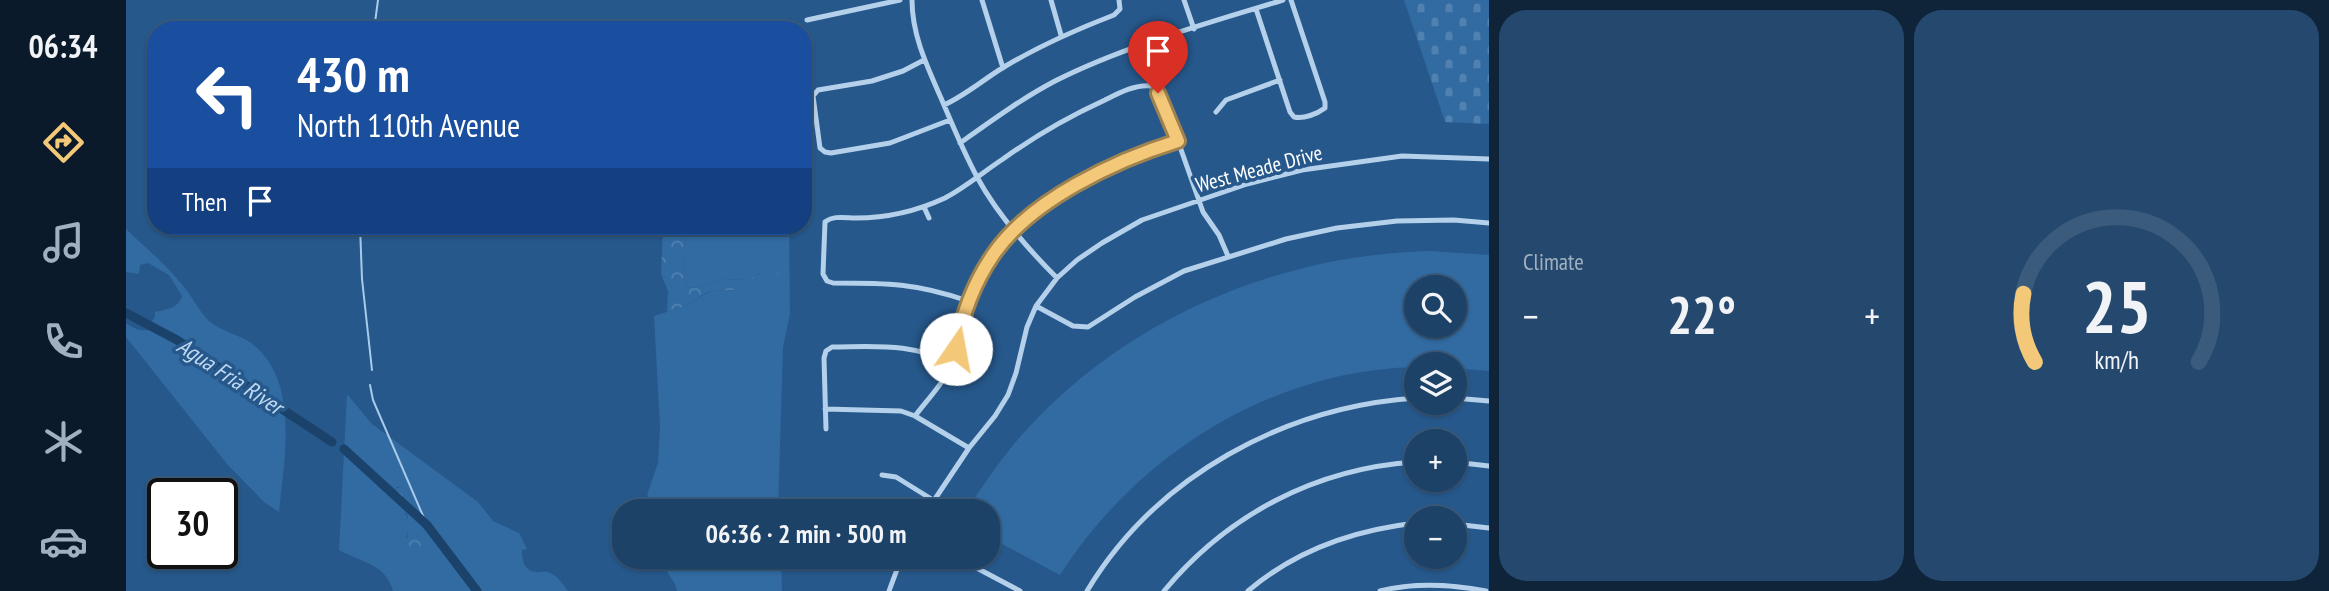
<!DOCTYPE html>
<meta charset="utf-8">
<style>
body{margin:0;font-family:"PT Sans Narrow",sans-serif;background:#25496e;color:#f1f3f6;height:100vh;display:flex;flex-direction:column;font-size:26px;white-space:nowrap}
*{box-sizing:border-box;margin:0}
p{font-size:23px;color:#a0b0c0}
.icon{flex:none;width:38px;height:38px;fill:none;stroke:currentColor;stroke-width:2;stroke-linecap:round;stroke-linejoin:round}
.map{position:relative;flex:1;overflow:hidden}
.drawer{display:flex;flex-direction:column;gap:10px;padding:10px;background:#0f2439;width:840px}
.drawer>*{flex:none}
.banner{position:absolute;left:21px;top:21px;width:665px;height:214px;border-radius:28px;box-shadow:0 2px 5px #0004,0 0 0 2px #3a5b7c;background:#1a4fa0;color:#fff;overflow:hidden}
.buttons{position:absolute;left:1278px;top:275px;display:grid;gap:14px}
.buttons a{display:grid;place-items:center;width:63px;height:63px;border-radius:50%;background:#1c4268;box-shadow:0 2px 5px #0004,0 0 0 2px #3a5b7c;font-size:35px}
.speed{position:absolute;left:21px;top:478px;display:flex;gap:14px;font-size:35px;font-weight:700;text-align:center}
.speed>*{display:grid;place-content:center;width:91px;height:91px;border-radius:50%;background:#1c4268;box-shadow:0 2px 5px #0004,0 0 0 2px #3a5b7c;line-height:1}
.speed .limit{border:4px solid #111;border-radius:10px;background:#fff;color:#111}
.pin{position:absolute;display:grid;place-items:center;width:60px;height:60px;color:#fff;margin:-72px -30px;border-radius:50% 50% 50% 0;rotate:-45deg;box-shadow:0 0 7px #0007}
.pin .icon{rotate:45deg}
.me{position:absolute;width:77px;margin:-38px;rotate:12deg;stroke-linejoin:round;filter:drop-shadow(0 0 5px #0008)}
.turn{display:flex;align-items:center;gap:24px;height:147px;padding:0 35px;font-size:32px}
.turn .icon{width:91px;height:91px;stroke-width:2.5}
.turn b{display:block;font-size:49px;line-height:60px}
.then{display:flex;align-items:center;height:66px;padding:0 35px;background:#0003;gap:14px;font-size:26px}
.big{font-size:52px;font-weight:600;line-height:1.1}
.drawer .card{flex:1;display:flex;flex-direction:column;justify-content:center;gap:10px;min-width:0;padding:0 24px;border-radius:28px;background:#25496e}
.drawer .dial{align-items:center;gap:0}
.dial svg{height:182px;overflow:visible;fill:none;stroke:#3a5b7c;stroke-width:7;stroke-linecap:round;text-anchor:middle}
.dial text{fill:#f1f3f6;stroke:none}
.heat{display:flex;justify-content:space-between;align-items:center;font-size:38px;direction:ltr}
.drawer .tiles{flex:1;display:grid;gap:10px;grid-template-columns:repeat(2,1fr)}
.trip{position:absolute;left:486px;top:499px;width:388px;height:70px;border-radius:28px;background:#1c4268;box-shadow:0 2px 5px #0004,0 0 0 2px #3a5b7c;font-weight:600;line-height:70px;text-align:center}
main{display:flex;flex:1;min-height:0}
.tab-bar{display:flex;flex-direction:column;width:126px;justify-content:space-around;align-items:center;background:#0b1a2a;color:#a0b0c0}
.tab-bar .icon{width:49px;height:49px}
.tab-bar .selected{color:#f3c879}
.tab-bar b{font-size:32px;color:#f1f3f6}
.map>svg:first-child{display:block}
.grass{fill:#316ba2;fill-rule:evenodd}
.forest{fill:url(#forest-crowns)}
.cemetery{fill:url(#cemetery-stones)}
.lines{fill:none;stroke-linecap:round;stroke-linejoin:round}
.stream{stroke:#a9cbea;stroke-width:2}
.river{stroke:#1b426b;stroke-width:9}
.minor{stroke:#b4d0ea;stroke-width:5}
.route-casing{stroke:#9e824f;stroke-width:18}
.route{stroke:#f3c879;stroke-width:12}
.labels{text-anchor:middle;stroke-width:7;stroke-linejoin:round;paint-order:stroke}
.street-label{font-size:21px;fill:#fff;stroke:#26588b}
.water-label{font-size:23px;font-style:italic;fill:#c0d9f1;stroke:#26588b}
</style>
<main>
<nav class="tab-bar">
<b>06:34</b>
<svg class="icon selected" aria-label="directions" viewBox="0 0 24 24"><path d="M12 3l9 9-9 9-9-9zM9 14v-3h6M13 9l2 2-2 2"/></svg>
<svg class="icon" aria-label="music" viewBox="0 0 24 24"><path d="M9 18V5l10-2v13"/><circle cx="6" cy="18" r="3"/><circle cx="16" cy="16" r="3"/></svg>
<svg class="icon" aria-label="phone" viewBox="0 0 24 24"><path d="M5 4h4l2 5-3 2q2 4 5 5l2-3 5 2v4C11 20 4 13 5 4z"/></svg>
<svg class="icon" aria-label="climate" viewBox="0 0 24 24"><path d="M12 3v18M4 7l16 10M4 17L20 7"/></svg>
<svg class="icon" aria-label="car" viewBox="0 0 24 24"><path d="M5 17H2v-5l4-1 3-4h7l3 4 3 1v5h-3M9 17h6M6 11h13"/><circle cx="7" cy="17" r="2"/><circle cx="17" cy="17" r="2"/></svg>
</nav>
<div class="map">
<svg width="1363" height="591" viewBox="0 0 1363 591">
<defs>
<pattern id="forest-crowns" width="20" height="18" patternUnits="userSpaceOnUse" patternTransform="scale(1.75)"><rect width="20" height="18" fill="#316ba2"/><path d="M2 6a3 3 0 1 1 6 0M12 15a3 3 0 1 1 6 0" fill="none" stroke="#5081b0"/></pattern>
<pattern id="cemetery-stones" width="16" height="16" patternUnits="userSpaceOnUse" patternTransform="scale(1.75)"><rect width="16" height="16" fill="#316ba2"/><path d="M2 7V4a2 2 0 0 1 4 0v3zM10 15v-3a2 2 0 0 1 4 0v3z" fill="#5081b0"/></pattern>
</defs>
<rect width="100%" height="100%" fill="#26588b"/>
<!-- grass -->
<path class="grass" d="M 560,226 L 663,226 L 664,314 L 657,347 L 652,511 L 616,511 L 605,504 L 562,504 L 552,511 L 519,511 L 522,492 L 532,463 L 534,427 L 528,316 L 557,307 L 585,291 L 615,290 L 643,266 L 624,279 L 594,280 L 572,288 L 562,287 L 558,277 Z
M 0,229 C 18,246 38,263 54,282 C 65,294 72,310 83,321 C 97,333 118,335 130,347 C 173,385 158,461 153,512 L 139,503 L 101,464 L 0,337 L 0,323 C 10,330 16,332 28,329 L 25,322 L 29,317 L 29,312 C 41,309 52,309 56,296 L 43,275 L 22,263 L 14,265 L 13,274 L 0,272 Z
M 1303,251 L 1363,255 L 1363,371 L 1328,368 L 1328,364 L 1290,364 L 1290,367 C 1145,370 1011,455 934,575 L 863,537 L 863,511 L 840,511 C 860,481 879,452 904,426 C 1006,316 1154,255 1303,251 ZM 1328,287 L 1328,326 L 1290,326 L 1290,287 Z
M 221,394 L 246,424 L 352,502 L 367,521 L 393,533 L 401,549 L 396,550 C 396,560 398,571 410,572 C 413,573 418,571 421,572 C 430,574 437,584 442,591 L 267,591 C 260,564 235,562 213,550 ZM 276,486 L 281,489 L 300,535 L 280,538 C 287,515 278,513 264,498 L 271,487 Z
M 532,557 L 655,557 L 656,591 L 551,591 L 549,584 Z"/>
<!-- forest -->
<path class="forest" d="M 537,226 L 560,226 L 558,277 L 562,287 L 572,288 L 594,280 L 624,279 L 643,266 L 654,263 L 654,273 L 640,282 L 615,290 L 584,291 L 557,307 L 541,312 L 542,291 L 535,274 Z
M 276,486 L 281,489 L 300,535 L 299,549 L 291,551 L 283,549 C 279,536 284,527 281,514 L 263,504 C 264,496 268,488 276,486 Z
M 587,499 L 623,511 L 552,511 L 561,504 Z"/>
<!-- cemetery -->
<path class="cemetery" d="M 1278,0 L 1363,0 L 1363,124 L 1319,122 Z"/>
<g class="lines">
<!-- stream -->
<path class="stream" d="M 248,30 L 252,0
M 234,226 L 236,279 L 246,370
M 244,385 L 247,400 L 301,525"/>
<!-- river -->
<path class="river" d="M 0,313 L 51,340 L 206,442
M 218,449 L 301,525 L 351,591"/>
<!-- minor -->
<path class="minor" d="M 786,0 C 786,35 801,66 815,98 C 826,124 837,151 851,177 C 871,214 901,248 931,278
M 856,0 L 877,68
M 925,0 L 935,35
M 1058,0 L 1068,29
M 1130,9 L 1164,112 L 1168,117 C 1178,119 1191,114 1199,108 L 1199,102 L 1165,0
M 681,20 L 774,0
M 798,60 L 777,71 L 746,81 L 692,90 L 687,96 L 694,148 L 699,152 L 705,153 L 764,143 L 824,120
M 818,105 C 840,95 858,79 878,67 C 913,46 949,30 988,15 L 994,9 L 993,0
M 1090,112 L 1100,100 L 1154,80
M 834,143 C 865,121 895,99 929,81 C 998,46 1083,23 1157,0
M 798,207 L 803,218
M 842,301 C 790,283 761,283 707,283 L 701,281 L 697,274 L 699,222 C 707,215 720,218 730,218 C 761,218 791,211 819,198 C 840,187 857,172 877,159 C 909,136 944,116 979,100 C 993,93 1010,84 1025,86 L 1032,93 L 1052,141 L 1077,212 L 1093,235 L 1102,256
M 910,306 L 947,326 L 962,327 L 1009,297 L 1058,271 L 1160,239 L 1211,228 L 1271,221 L 1328,220 L 1363,223
M 1328,398 L 1363,401
M 699,409 L 775,411 L 789,416 L 843,448
M 789,416 C 801,400 818,383 826,363 C 831,352 831,339 834,327 C 838,310 844,292 853,277 C 892,205 977,164 1052,141
M 700,429 L 698,358 L 700,351 L 706,347 C 745,347 791,342 825,365
M 1328,462 L 1363,466
M 756,475 L 770,477 L 807,500
M 801,511 L 843,448 L 869,416 L 882,395 L 890,373 L 901,327 L 910,306 L 931,278 L 951,260 L 976,243 L 1016,220 L 1121,184 L 1176,170 L 1276,156 L 1363,159
M 1328,524 L 1363,528
M 741,556 L 771,566
M 828,556 L 894,591
M 702,557 L 706,556
M 763,591 L 776,556
M 961,591 C 1030,476 1158,407 1290,398
M 1038,591 C 1101,515 1190,468 1290,462
M 1122,591 C 1170,550 1228,530 1290,523
M 1254,591 C 1289,582 1324,584 1360,591"/>
</g>
<g class="lines">
<defs>
<path id="route" d="M 830,349 C 836,315 847,284 867,255 C 904,200 990,160 1052,141 L 1032,93"/>
</defs>
<!-- route casing -->
<use href="#route" class="route-casing"/>
<!-- route -->
<use href="#route" class="route"/>
</g>
<g class="labels">
<!-- street labels -->
<g class="street-label">
<text transform="translate(1133 169) rotate(-15)" y="7">West Meade Drive</text>
</g>
<!-- water labels -->
<g class="water-label">
<text transform="translate(104 376) rotate(33)" y="8">Agua Fria River</text>
</g>
</g>
</svg>
<div class="buttons">
<a><svg class="icon" aria-label="search" viewBox="0 0 24 24"><circle cx="10" cy="10" r="6"/><path d="M15 15l6 6"/></svg></a>
<a><svg class="icon" aria-label="layers" viewBox="0 0 24 24"><path d="M12 4l9 5-9 5-9-5zM3 14l9 5 9-5"/></svg></a>
<a>+</a>
<a>−</a>
</div>
<div class="speed"><div class="limit">30</div></div>
<div class="pin" style="left:1032px;top:93px;background:#d93025"><svg class="icon" aria-label="arrive" viewBox="0 0 24 24"><path d="M6 21V4h12l-3 4 3 4H6"/></svg></div>
<svg class="me" style="left:830px;top:349px" viewBox="-20 -20 40 40"><circle r="19" fill="#fff"/><path d="M0-13L10 11 0 6-10 11z" fill="#f3c879"/></svg>
<div class="trip">06:36 · 2 min · 500 m</div>
<div class="banner">
<div class="turn"><svg class="icon" aria-label="left" viewBox="0 0 24 24"><path d="M17 20v-9H6M10 6l-5 5 5 5"/></svg><div><b>430 m</b>North 110th Avenue</div></div>
<div class="then">Then<svg class="icon" aria-label="arrive" viewBox="0 0 24 24"><path d="M6 21V4h12l-3 4 3 4H6"/></svg></div>
</div>
</div>
<section class="drawer">
<div class="tiles">
<div class="card"><p>Climate</p>
<div class="heat"><a>−</a><b class="big">22°</b><a>+</a></div>
</div>
<div class="card dial"><svg viewBox="0 0 100 80">
<path d="M14 69A42 42 0 1 1 86 69"/>
<path d="M14 69A42 42 0 0 1 9 39" stroke="#f3c879"/>
<text x="50" y="56" font-size="32" font-weight="700">25</text>
<text x="50" y="72" font-size="11">km/h</text>
</svg></div>
</div>
</section>
</main>
